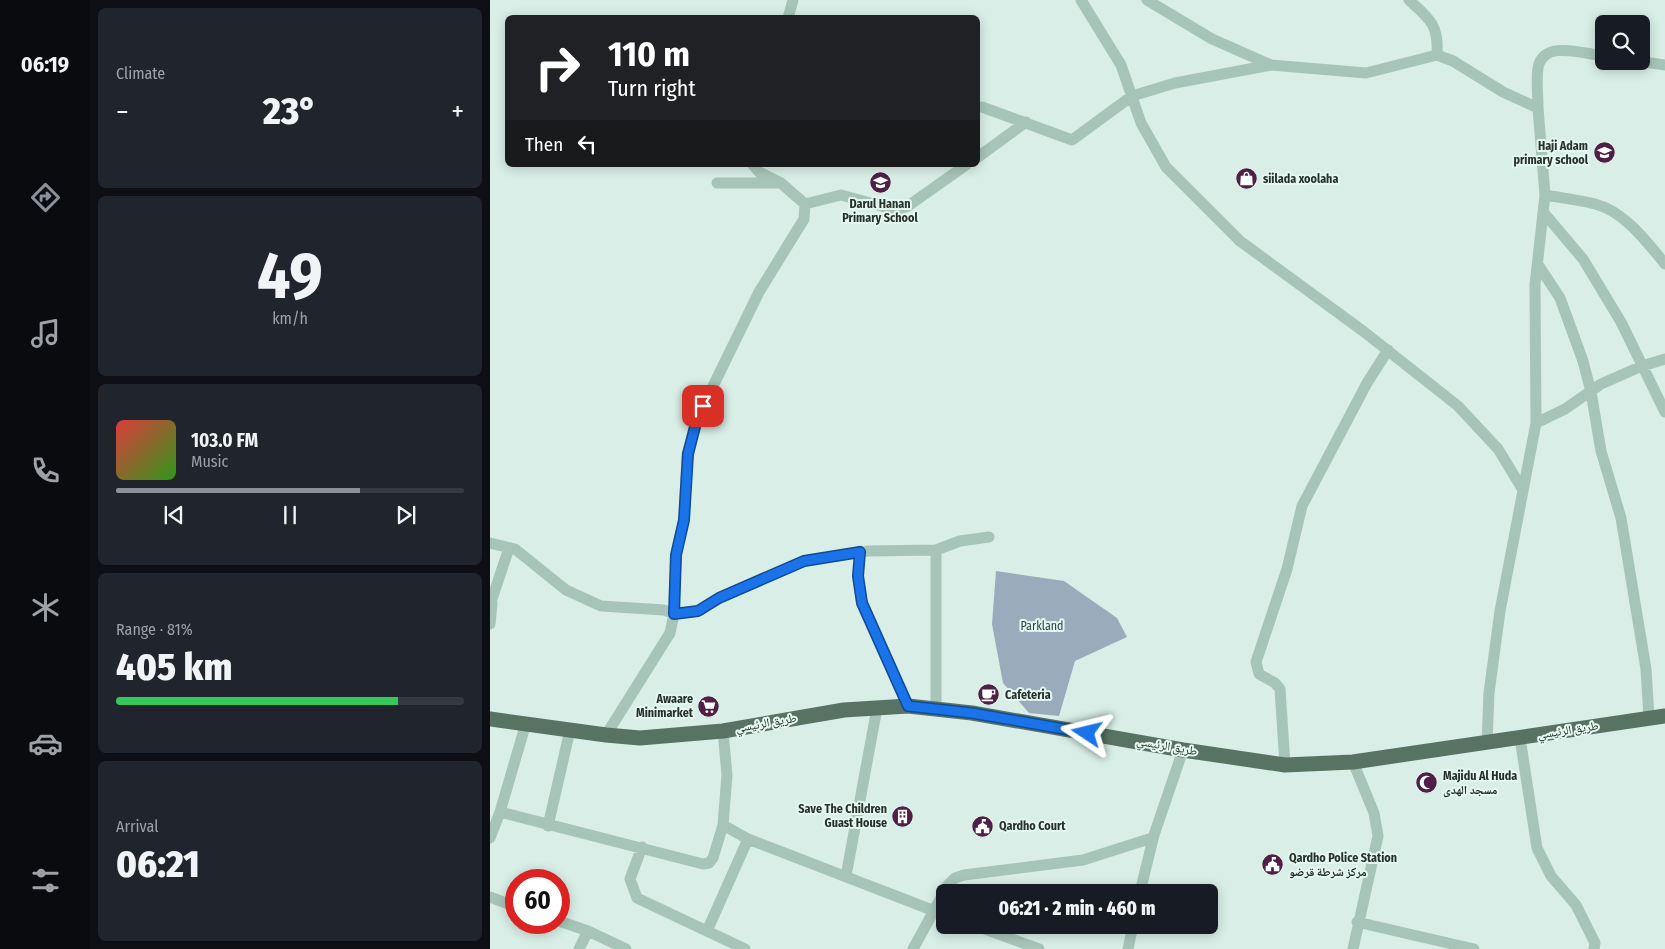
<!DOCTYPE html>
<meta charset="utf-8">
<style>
body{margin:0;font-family:"Fira Sans Condensed","Noto Naskh Arabic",sans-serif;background:#20242c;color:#f1f3f6;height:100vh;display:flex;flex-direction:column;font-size:19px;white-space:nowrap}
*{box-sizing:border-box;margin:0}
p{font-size:16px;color:#9ea1a6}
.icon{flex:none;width:28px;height:28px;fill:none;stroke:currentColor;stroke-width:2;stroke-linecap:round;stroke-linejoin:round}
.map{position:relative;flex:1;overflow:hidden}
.drawer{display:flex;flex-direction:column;gap:8px;padding:8px;background:#0d0f14;width:400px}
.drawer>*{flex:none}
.top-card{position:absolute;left:15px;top:15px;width:475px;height:152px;border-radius:8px;box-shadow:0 2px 12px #0003;background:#202124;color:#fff;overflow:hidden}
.tools{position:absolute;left:1105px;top:15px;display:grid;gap:10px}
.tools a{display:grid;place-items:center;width:55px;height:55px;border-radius:8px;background:#171b24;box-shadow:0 2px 12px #0003;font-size:25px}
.speed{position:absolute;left:15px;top:869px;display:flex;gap:10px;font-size:25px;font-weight:700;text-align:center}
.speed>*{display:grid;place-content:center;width:65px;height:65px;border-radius:50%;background:#171b24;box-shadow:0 2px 12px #0003;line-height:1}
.speed .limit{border:8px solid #d22;background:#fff;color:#111}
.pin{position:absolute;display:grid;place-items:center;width:42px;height:42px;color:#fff;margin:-21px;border-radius:10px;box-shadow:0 2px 8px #0006}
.me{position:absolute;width:55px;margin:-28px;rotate:280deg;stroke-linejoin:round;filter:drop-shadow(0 0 4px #0008)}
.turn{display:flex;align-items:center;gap:18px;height:105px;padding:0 20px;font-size:22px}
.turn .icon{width:65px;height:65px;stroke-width:2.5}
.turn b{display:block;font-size:35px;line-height:42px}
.then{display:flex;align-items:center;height:48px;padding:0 20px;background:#0003;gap:10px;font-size:19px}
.big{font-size:38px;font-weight:800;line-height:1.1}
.drawer .card{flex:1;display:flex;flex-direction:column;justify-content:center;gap:8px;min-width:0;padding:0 18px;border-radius:8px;background:#20242c}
.drawer .dial{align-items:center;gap:0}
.dial b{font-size:65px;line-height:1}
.song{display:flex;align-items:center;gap:15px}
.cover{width:60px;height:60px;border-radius:8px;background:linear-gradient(135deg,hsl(0 70% 55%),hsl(110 70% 35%))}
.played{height:5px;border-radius:2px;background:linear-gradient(90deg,#8c9099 70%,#363941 70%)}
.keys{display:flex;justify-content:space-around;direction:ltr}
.heat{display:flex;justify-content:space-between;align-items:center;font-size:28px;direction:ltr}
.charge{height:8px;border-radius:4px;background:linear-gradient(90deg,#34c759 81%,#363941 0)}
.trip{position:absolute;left:446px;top:884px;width:282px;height:50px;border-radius:8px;background:#171b24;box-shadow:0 2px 12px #0003;font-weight:800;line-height:50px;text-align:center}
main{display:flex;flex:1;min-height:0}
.menu{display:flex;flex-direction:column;width:90px;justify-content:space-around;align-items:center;background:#090b0e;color:#9ea1a6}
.menu .icon{width:35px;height:35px}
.menu .selected{color:#8c9099}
.menu b{font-size:22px;color:#f1f3f6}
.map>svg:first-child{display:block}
.green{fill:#9aacbb}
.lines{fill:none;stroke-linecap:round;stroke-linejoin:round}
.street{stroke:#a6c5b8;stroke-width:11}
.primary{stroke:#587264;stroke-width:15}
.route-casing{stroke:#114b97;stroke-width:12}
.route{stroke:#1a73e8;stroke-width:9}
.labels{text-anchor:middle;stroke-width:4;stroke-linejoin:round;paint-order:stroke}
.poi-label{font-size:12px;font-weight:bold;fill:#26312b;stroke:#e4f7f0;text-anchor:start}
.park-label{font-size:12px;fill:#2c3d4d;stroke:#e4f7f0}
.street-label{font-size:12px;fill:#26312b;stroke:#e4f7f0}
</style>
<main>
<nav class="menu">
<b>06:19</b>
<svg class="icon selected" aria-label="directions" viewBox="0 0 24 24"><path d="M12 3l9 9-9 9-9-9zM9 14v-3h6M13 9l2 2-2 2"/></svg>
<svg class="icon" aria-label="music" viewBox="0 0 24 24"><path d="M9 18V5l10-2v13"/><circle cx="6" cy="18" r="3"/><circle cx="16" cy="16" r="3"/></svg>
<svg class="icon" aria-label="phone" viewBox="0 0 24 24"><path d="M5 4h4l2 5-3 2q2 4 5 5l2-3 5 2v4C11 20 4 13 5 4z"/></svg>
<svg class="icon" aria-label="climate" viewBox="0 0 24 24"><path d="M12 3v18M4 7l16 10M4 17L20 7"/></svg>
<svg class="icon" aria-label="car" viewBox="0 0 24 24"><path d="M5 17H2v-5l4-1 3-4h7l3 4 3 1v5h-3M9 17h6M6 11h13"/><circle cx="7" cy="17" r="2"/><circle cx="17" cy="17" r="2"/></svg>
<svg class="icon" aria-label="filters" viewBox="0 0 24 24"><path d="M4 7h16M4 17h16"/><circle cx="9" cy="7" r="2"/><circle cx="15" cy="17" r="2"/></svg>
</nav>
<section class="drawer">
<div class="card"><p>Climate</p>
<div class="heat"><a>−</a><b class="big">23°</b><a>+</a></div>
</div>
<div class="card dial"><b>49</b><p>km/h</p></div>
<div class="card">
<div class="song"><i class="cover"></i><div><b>103.0 FM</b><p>Music</p></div></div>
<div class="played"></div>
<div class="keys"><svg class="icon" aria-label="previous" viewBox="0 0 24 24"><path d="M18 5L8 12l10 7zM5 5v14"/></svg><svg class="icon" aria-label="pause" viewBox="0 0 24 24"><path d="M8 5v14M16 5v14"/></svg><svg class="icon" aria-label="next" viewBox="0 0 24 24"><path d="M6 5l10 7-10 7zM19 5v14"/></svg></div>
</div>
<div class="card"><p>Range · 81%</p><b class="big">405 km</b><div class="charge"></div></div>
<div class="card"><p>Arrival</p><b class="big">06:21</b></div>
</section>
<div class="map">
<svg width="1175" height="949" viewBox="0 0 1175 949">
<rect width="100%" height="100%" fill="#d8eee7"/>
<!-- green -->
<path class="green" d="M 506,571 L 574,581 L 627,618 L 637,637 L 585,661 L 569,716 L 539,713 L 513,683 L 502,624 Z"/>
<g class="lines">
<!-- street -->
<path class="street" d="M 591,0 L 631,65 L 651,123 L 676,167 L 750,241 L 873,331 L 968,406 L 1008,449 L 1033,490
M 657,0 L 722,39 L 781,65 L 876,73 L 947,55
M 919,0 C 940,19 949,25 947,55 L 963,61 L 1013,92 L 1048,108 C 1048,95 1046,81 1048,68 C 1053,39 1094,54 1114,56
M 298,18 L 303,0
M 1148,61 L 1175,65
M 492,107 L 582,140 L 642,96 L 685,83 L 781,65
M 488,157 L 536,122
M 227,183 L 287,183
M 1055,195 C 1072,198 1089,200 1105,204 C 1134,211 1157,242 1175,264
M 315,204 L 351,195 L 406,210 L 418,206 L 476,165
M 1054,213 L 1093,259 L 1131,322 L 1175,412
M 1049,266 L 1070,298 L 1093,361 L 1101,392 L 1111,451 L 1131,518 L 1156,669 L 1159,718
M 1046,423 L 1075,409 L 1111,384 L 1152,366 L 1175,359
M 0,543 L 25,549 L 76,590 L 111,606 L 174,610 L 184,614 L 186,555 L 194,520 L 197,454 L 207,419 L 269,292 L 314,219 L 315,204 L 291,183 L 269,172 L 263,165
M 370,551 L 368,576 L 372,603 L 418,706
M 0,599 L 2,604 L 0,624
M 2,599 L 19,548
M 446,709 L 446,550
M 116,735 L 180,633 L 184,614 L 208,611 L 229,598 L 314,561 L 378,551 L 446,550 L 470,541 L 499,537
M 1030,738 L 1047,848 L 1061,876 L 1086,905 L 1105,943 L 1104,949
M 997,743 L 999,693 L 1010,611 L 1046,423 L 1045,285 L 1055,195 L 1048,108
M 795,765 L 790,689 L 785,683 L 769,674 L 766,662 L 797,569 L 812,506 L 877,383 L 898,350
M 10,812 L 213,864 L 219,863 L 223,858 L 233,825 L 237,775 L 233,731
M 233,825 L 258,839 L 455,915
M 58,826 L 80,730
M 0,838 L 10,812 L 36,723
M 152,847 L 140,879 L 147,898 L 255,949
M 356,876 L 387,708
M 650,892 L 664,835 L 693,750
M 0,897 L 26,907
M 69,921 L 98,931 L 136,949
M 867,922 L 984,949
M 484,925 L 549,949
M 217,931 L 258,839
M 89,949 L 98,931
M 423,949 L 458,885 L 465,878 L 474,875 L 593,860 L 662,838 L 664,835
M 638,949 L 643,925
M 863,949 L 888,836 L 884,813 L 863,762"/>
<!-- primary -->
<path class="primary" d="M 0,719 L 116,735 L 150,738 L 233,731 L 354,710 L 418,706 L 482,713 L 693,750 L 795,765 L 863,762 L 1175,716"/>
</g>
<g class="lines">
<defs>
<path id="route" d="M 213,406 L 207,419 L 198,454 L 194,520 L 186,555 L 184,614 L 208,611 L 229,598 L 314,561 L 370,552 L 368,576 L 372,603 L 418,706 L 482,713 L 597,733"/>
</defs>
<!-- route casing -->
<use href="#route" class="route-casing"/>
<!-- route -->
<use href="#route" class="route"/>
</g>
<!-- icons -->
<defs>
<symbol id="school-disc" viewBox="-11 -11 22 22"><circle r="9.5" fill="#4f1f46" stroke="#e4f7f0"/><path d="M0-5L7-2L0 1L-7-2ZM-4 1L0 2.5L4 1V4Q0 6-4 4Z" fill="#fff"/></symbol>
<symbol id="shop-disc" viewBox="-11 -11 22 22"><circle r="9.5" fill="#4f1f46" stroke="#e4f7f0"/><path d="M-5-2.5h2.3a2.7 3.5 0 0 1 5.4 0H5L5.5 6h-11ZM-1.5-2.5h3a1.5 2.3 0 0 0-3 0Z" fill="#fff"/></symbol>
<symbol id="cafe-disc" viewBox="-11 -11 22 22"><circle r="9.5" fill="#4f1f46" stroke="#e4f7f0"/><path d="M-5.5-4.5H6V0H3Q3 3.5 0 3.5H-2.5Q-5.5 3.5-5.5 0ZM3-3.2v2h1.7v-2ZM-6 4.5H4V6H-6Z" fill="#fff"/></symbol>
<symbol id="supermarket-disc" viewBox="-11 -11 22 22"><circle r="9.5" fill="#4f1f46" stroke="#e4f7f0"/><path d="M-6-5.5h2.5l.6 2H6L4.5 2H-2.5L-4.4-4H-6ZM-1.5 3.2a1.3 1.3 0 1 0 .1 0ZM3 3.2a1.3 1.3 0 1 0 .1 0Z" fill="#fff"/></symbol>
<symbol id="mosque-disc" viewBox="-11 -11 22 22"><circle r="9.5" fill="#4f1f46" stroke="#e4f7f0"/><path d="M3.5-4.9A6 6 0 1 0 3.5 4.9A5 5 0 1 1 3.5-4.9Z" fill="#fff"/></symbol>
<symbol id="building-disc" viewBox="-11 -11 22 22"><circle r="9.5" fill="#4f1f46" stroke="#e4f7f0"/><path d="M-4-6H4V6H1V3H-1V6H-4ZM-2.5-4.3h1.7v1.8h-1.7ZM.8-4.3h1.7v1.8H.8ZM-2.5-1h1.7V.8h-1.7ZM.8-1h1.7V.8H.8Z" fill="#fff"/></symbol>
<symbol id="civic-disc" viewBox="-11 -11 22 22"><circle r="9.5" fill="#4f1f46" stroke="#e4f7f0"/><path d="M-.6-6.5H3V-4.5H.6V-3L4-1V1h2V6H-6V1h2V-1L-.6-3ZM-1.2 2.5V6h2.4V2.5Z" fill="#fff"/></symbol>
</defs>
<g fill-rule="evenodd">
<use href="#school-disc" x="1102" y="140" width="25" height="25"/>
<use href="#shop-disc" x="744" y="166" width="25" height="25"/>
<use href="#school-disc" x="378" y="170" width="25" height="25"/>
<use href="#cafe-disc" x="486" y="682" width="25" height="25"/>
<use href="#supermarket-disc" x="206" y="694" width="25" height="25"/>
<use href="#mosque-disc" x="924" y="770" width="25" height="25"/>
<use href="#building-disc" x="400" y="804" width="25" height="25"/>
<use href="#civic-disc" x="480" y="814" width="25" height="25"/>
<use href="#civic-disc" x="770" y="852" width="25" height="25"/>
</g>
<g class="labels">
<!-- poi labels -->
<g class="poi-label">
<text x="1098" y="150" text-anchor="end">Haji Adam<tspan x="1098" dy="14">primary school</tspan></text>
<text x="773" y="183">siilada xoolaha</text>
<text x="390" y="208" text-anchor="middle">Darul Hanan<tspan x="390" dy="14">Primary School</tspan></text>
<text x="515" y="699">Cafeteria</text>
<text x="203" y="703" text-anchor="end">Awaare<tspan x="203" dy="14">Minimarket</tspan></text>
<text x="953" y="780">Majidu Al Huda<tspan x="953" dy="14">مسجد الهدى</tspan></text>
<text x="397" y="813" text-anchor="end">Save The Children<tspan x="397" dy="14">Guast House</tspan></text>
<text x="509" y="830">Qardho Court</text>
<text x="799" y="862">Qardho Police Station<tspan x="799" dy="14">مركز شرطة قرضو</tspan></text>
</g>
<!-- park labels -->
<g class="park-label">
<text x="552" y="630">Parkland</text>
</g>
<!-- street labels -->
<g class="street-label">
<text transform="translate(276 723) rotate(-10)" y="4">طريق الرئيسي</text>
<text transform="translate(1078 730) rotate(-9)" y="4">طريق الرئيسي</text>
<text transform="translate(677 746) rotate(10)" y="4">طريق الرئيسي</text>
</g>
</g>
</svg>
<div class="tools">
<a><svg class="icon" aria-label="search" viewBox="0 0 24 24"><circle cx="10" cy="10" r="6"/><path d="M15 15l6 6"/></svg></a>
</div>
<div class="speed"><div class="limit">60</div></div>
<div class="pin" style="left:213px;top:406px;background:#d93025"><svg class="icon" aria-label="arrive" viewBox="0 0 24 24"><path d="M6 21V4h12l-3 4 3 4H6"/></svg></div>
<svg class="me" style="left:597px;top:733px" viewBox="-20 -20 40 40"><path d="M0-17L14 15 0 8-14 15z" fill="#1a73e8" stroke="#fff" stroke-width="4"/></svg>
<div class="trip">06:21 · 2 min · 460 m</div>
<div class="top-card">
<div class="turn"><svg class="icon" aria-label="right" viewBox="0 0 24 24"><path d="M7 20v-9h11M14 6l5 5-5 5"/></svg><div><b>110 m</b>Turn right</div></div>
<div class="then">Then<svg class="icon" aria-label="left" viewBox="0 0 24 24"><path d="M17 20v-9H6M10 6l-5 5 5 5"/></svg></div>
</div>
</div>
</main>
